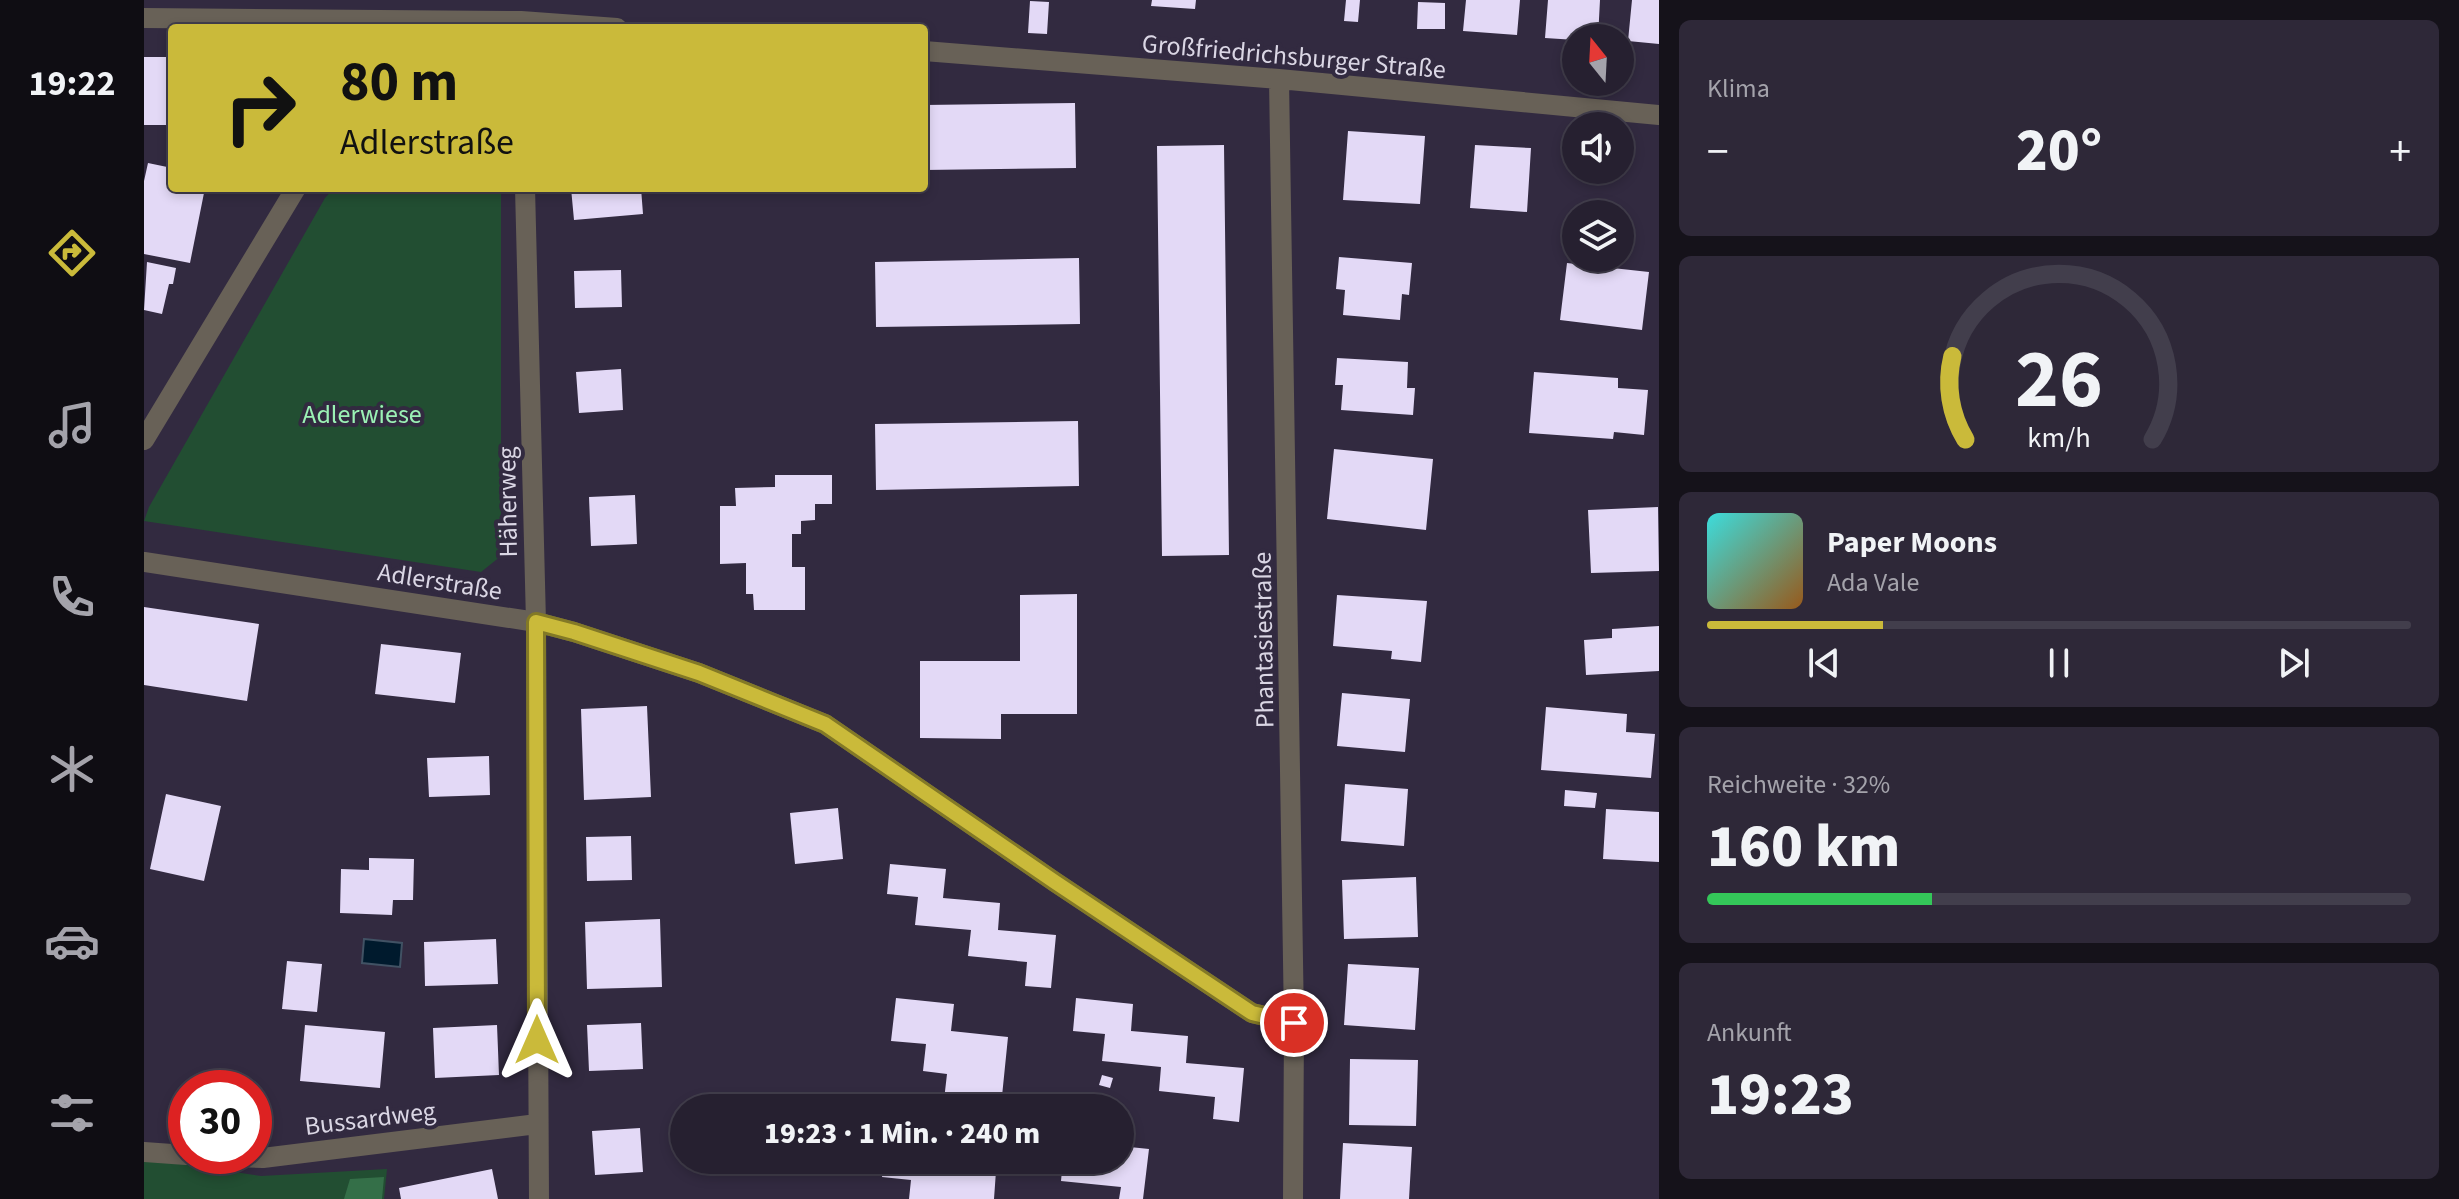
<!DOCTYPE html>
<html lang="de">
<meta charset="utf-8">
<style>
body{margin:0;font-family:"Source Sans 3",sans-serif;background:#2e2838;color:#f1f3f6;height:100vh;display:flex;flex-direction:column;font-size:30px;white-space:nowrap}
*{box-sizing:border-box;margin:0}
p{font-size:26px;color:#a4a3ab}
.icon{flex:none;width:44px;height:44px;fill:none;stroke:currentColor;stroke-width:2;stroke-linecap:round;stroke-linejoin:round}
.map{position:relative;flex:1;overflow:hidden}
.panel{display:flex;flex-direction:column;gap:20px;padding:20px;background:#15121a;width:800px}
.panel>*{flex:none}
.guide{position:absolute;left:24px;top:24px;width:760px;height:168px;border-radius:8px;box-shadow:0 4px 12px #0003,0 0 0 2px #423e4c;background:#caba3a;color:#111;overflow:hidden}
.needle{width:52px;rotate:342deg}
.tools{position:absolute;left:1418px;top:24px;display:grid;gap:16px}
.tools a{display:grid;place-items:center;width:72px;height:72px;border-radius:50%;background:#262030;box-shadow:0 4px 12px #0003,0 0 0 2px #423e4c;font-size:40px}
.speed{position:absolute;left:24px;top:1070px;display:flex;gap:16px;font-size:40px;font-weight:700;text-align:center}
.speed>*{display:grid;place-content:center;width:104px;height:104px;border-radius:50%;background:#262030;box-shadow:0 4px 12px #0003,0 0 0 2px #423e4c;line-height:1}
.speed .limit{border:12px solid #d22;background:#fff;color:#111}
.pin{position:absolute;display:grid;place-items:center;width:68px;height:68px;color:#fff;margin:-34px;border:4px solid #fff;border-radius:50%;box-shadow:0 2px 8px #0007}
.me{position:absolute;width:88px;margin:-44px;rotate:0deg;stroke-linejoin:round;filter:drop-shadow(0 0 6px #0008)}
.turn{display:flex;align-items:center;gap:28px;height:168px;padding:0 40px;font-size:36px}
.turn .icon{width:104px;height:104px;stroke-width:2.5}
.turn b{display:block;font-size:56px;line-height:68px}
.big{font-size:60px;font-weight:800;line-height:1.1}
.panel .tile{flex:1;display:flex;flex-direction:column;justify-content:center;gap:12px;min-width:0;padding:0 28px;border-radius:12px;background:#2e2838}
.panel .dial{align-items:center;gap:0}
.dial svg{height:208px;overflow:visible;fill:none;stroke:#423e4c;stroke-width:7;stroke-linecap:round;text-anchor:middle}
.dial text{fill:#f1f3f6;stroke:none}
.song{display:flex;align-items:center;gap:24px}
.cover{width:96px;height:96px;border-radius:12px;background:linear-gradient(135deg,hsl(180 70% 55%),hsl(30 70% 35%))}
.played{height:8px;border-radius:4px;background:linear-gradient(90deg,#caba3a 25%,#423e4c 25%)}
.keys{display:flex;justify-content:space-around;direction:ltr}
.heat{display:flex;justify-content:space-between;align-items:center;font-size:44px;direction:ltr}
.charge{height:12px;border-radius:6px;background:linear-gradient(90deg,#34c759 32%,#423e4c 0)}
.trip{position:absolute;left:526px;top:1094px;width:464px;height:80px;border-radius:40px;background:#262030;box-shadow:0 4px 12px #0003,0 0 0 2px #423e4c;font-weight:800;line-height:80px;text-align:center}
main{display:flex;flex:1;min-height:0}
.menu{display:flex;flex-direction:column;width:144px;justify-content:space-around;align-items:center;background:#0f0d13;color:#a4a3ab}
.menu .icon{width:56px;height:56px}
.menu .current{color:#caba3a}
.menu b{font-size:36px;color:#f1f3f6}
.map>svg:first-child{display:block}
.green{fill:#224e32}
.forest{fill:#346f48}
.water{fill:#001a2d;stroke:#415264;stroke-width:2}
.building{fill:#e3d9f6}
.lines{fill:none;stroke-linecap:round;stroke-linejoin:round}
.street{stroke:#686157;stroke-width:20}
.route-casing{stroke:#837926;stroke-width:20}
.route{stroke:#caba3a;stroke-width:14}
.labels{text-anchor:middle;stroke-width:8;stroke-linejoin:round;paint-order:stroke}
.street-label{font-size:26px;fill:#dad6e4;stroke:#322a40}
.park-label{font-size:26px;fill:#9bf1b5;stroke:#322a40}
</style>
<main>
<nav class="menu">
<b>19:22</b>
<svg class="icon current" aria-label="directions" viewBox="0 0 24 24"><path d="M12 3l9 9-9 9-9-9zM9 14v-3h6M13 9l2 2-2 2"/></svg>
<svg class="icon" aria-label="music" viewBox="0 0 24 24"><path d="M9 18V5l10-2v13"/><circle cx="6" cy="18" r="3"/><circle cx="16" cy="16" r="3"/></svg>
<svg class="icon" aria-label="phone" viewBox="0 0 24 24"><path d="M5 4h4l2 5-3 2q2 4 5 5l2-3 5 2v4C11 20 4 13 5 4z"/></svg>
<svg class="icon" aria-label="climate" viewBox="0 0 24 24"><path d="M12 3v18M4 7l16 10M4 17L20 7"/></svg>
<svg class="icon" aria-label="car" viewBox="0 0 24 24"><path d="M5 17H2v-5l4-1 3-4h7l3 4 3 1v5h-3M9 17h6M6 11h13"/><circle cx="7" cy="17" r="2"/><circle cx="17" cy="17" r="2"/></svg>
<svg class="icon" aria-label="filters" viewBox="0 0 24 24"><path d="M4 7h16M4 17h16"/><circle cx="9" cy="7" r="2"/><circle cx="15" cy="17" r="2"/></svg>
</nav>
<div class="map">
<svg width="1515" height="1199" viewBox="0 0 1515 1199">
<rect width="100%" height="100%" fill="#322a40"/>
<!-- green -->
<path class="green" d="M 190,188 L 357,188 L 357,556 L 337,572 L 0,521 L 5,507 L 181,198 Z
M 0,1158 L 117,1176 L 243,1169 L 240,1199 L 0,1199 Z"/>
<!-- forest -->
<path class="forest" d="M 240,1177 L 238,1199 L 200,1199 L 206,1179 Z"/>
<!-- water -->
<path class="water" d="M 220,939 L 258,943 L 256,967 L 218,963 Z"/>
<!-- building -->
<path class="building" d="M 1008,0 L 1052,0 L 1051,9 L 1007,6 Z
M 1202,0 L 1216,0 L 1214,22 L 1200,21 Z
M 1322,0 L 1376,0 L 1373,35 L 1319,31 Z
M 1404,0 L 1456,0 L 1454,38 L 1432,38 L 1432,40 L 1401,38 Z
M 1488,0 L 1515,0 L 1515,44 L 1484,41 Z
M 886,1 L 905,2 L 903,34 L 884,33 Z
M 1274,2 L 1301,3 L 1301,29 L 1273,29 Z
M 0,57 L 28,57 L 28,125 L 0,125 Z
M 931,103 L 932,168 L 780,170 L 780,105 Z
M 1204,131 L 1281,136 L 1276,204 L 1199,200 Z
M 1080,145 L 1085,555 L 1018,556 L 1013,146 Z
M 1331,145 L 1387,148 L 1383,212 L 1326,208 Z
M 4,163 L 28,168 L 28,188 L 61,188 L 46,263 L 0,254 L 0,181 Z
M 427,188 L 497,188 L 499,214 L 430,220 Z
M 1195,257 L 1268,263 L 1265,295 L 1258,294 L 1256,320 L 1199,315 L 1201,290 L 1192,289 Z
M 935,258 L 936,324 L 732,327 L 731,262 Z
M 3,262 L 32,268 L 29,284 L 25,284 L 18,314 L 0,310 Z
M 1423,263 L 1505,272 L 1498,330 L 1416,320 Z
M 477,270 L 478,307 L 431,308 L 430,271 Z
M 1193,358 L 1264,362 L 1263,388 L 1271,388 L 1269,415 L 1197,410 L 1199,385 L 1191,385 Z
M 477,369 L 479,410 L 435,413 L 432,372 Z
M 1390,372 L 1474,378 L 1474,388 L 1504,390 L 1500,435 L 1470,432 L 1469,439 L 1385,433 Z
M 934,421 L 935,486 L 732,490 L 731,424 Z
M 1190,449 L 1289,459 L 1282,530 L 1183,519 Z
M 631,475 L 688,475 L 688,504 L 671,504 L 671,520 L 657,521 L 657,534 L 648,534 L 648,567 L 661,567 L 661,610 L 610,610 L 609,594 L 602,594 L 602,563 L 576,564 L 576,506 L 592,506 L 591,488 L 631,487 Z
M 491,495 L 493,544 L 447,546 L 445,497 Z
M 1514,507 L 1515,571 L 1447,573 L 1444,510 Z
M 933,594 L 933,714 L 857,714 L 857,739 L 776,738 L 776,661 L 876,661 L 876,595 Z
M 1193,595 L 1283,601 L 1277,662 L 1247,659 L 1248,651 L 1189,646 Z
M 0,607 L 115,624 L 103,701 L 0,685 Z
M 1515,626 L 1515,671 L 1442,675 L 1440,640 L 1468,638 L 1468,629 Z
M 237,644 L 317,653 L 311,703 L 231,694 Z
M 1198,693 L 1266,699 L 1261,752 L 1193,746 Z
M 503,706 L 507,797 L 440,800 L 437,709 Z
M 1402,707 L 1483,714 L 1482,732 L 1511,734 L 1507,778 L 1397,770 Z
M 345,756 L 346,795 L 285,797 L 283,758 Z
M 1201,784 L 1264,789 L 1260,846 L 1197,841 Z
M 1421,790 L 1453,793 L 1451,808 L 1420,806 Z
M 22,794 L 77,806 L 60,881 L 6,869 Z
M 694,808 L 699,859 L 651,864 L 646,813 Z
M 1462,809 L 1515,812 L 1515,862 L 1459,859 Z
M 487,836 L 488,880 L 443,881 L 442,837 Z
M 225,858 L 270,859 L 269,900 L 249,900 L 248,915 L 196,913 L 197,869 L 225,870 Z
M 746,864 L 802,869 L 799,898 L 856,903 L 854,930 L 912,935 L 907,988 L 881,986 L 883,962 L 824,956 L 827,930 L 771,925 L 774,897 L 743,894 Z
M 1272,877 L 1274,937 L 1200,939 L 1198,880 Z
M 516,919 L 518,987 L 443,989 L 441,922 Z
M 352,939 L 354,984 L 281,986 L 280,942 Z
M 143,961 L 178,964 L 173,1012 L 138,1009 Z
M 1204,964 L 1275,968 L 1271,1030 L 1200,1025 Z
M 752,998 L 810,1004 L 807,1031 L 864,1037 L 857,1106 L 800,1100 L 803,1074 L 779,1071 L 782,1044 L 747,1041 Z
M 932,998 L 989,1004 L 987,1031 L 1044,1036 L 1042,1063 L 1100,1068 L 1095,1122 L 1069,1119 L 1071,1097 L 1015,1091 L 1017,1067 L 958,1061 L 961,1034 L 929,1031 Z
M 497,1023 L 499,1069 L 445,1071 L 443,1025 Z
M 161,1025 L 241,1032 L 236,1088 L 156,1081 Z
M 353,1025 L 355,1075 L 291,1078 L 289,1028 Z
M 1206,1059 L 1274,1060 L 1272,1126 L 1205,1125 Z
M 958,1075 L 969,1078 L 966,1088 L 955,1085 Z
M 496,1128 L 499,1172 L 451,1175 L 448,1131 Z
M 1199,1143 L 1268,1147 L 1265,1199 L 1196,1199 Z
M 976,1146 L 1005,1149 L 999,1199 L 975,1199 L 977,1187 L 917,1181 L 919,1160 L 976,1160 Z
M 740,1160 L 796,1160 L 796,1166 L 852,1171 L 850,1199 L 765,1199 L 767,1180 L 738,1177 Z
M 348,1169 L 354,1199 L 257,1199 L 255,1188 Z"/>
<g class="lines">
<!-- street -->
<path class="street" d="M 0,18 L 377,21 L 473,28
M 780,51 L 1135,79 L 1515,115
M 1135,79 L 1150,1023 L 1149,1199
M 381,188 L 392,622 L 395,1199
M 0,440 L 152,188
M 0,562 L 392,622 L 430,632 L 555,673 L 681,724 L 911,882 L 1108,1013 L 1150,1023
M 0,1152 L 42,1155
M 65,1156 L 119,1158 L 393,1124"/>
</g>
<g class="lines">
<defs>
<path id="route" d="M 393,1040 L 392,622 L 430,632 L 555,673 L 681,724 L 911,882 L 1108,1013 L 1150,1023"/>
</defs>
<!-- route casing -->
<use href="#route" class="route-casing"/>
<!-- route -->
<use href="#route" class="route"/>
</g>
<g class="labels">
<!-- street labels -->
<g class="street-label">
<text transform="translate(1150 56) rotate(5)" y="9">Großfriedrichsburger Straße</text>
<text transform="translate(363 502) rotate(-91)" y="9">Häherweg</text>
<text transform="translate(296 581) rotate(9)" y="9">Adlerstraße</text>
<text transform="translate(1119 640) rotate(-91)" y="9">Phantasiestraße</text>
<text transform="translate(226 1118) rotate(-7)" y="9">Bussardweg</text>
</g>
<!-- park labels -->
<g class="park-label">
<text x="218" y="423">Adlerwiese</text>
</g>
</g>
</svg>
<div class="tools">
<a><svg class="needle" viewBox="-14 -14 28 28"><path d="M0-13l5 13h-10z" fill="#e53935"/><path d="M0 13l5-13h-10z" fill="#a4a3ab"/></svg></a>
<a><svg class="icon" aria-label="sound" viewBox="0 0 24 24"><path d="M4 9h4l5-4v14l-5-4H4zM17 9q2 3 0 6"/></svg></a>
<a><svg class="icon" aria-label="layers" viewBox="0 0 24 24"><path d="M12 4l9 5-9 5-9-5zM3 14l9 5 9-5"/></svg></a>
</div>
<div class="speed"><div class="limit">30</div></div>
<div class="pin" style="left:1150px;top:1023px;background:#d93025"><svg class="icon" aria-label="arrive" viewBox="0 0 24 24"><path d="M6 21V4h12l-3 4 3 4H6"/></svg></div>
<svg class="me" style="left:393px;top:1040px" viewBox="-20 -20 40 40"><path d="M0-17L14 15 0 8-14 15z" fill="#caba3a" stroke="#fff" stroke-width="4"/></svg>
<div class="trip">19:23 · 1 Min. · 240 m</div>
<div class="guide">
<div class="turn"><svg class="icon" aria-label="right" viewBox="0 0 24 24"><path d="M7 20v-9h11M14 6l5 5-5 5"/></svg><div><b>80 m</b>Adlerstraße</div></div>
</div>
</div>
<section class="panel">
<div class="tile"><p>Klima</p>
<div class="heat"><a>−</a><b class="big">20°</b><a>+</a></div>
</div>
<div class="tile dial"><svg viewBox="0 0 100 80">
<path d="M14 69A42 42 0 1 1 86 69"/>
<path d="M14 69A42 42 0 0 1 9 37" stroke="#caba3a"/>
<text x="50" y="56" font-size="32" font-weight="700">26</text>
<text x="50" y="72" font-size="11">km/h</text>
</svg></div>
<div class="tile">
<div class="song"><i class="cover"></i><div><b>Paper Moons</b><p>Ada Vale</p></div></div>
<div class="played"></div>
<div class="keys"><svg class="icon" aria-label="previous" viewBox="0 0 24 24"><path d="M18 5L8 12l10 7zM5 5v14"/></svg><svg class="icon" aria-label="pause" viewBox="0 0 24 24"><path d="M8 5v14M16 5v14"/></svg><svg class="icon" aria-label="next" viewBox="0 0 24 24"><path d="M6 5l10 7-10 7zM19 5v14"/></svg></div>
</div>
<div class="tile"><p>Reichweite · 32%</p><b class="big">160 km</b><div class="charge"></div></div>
<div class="tile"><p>Ankunft</p><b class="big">19:23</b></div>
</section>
</main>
